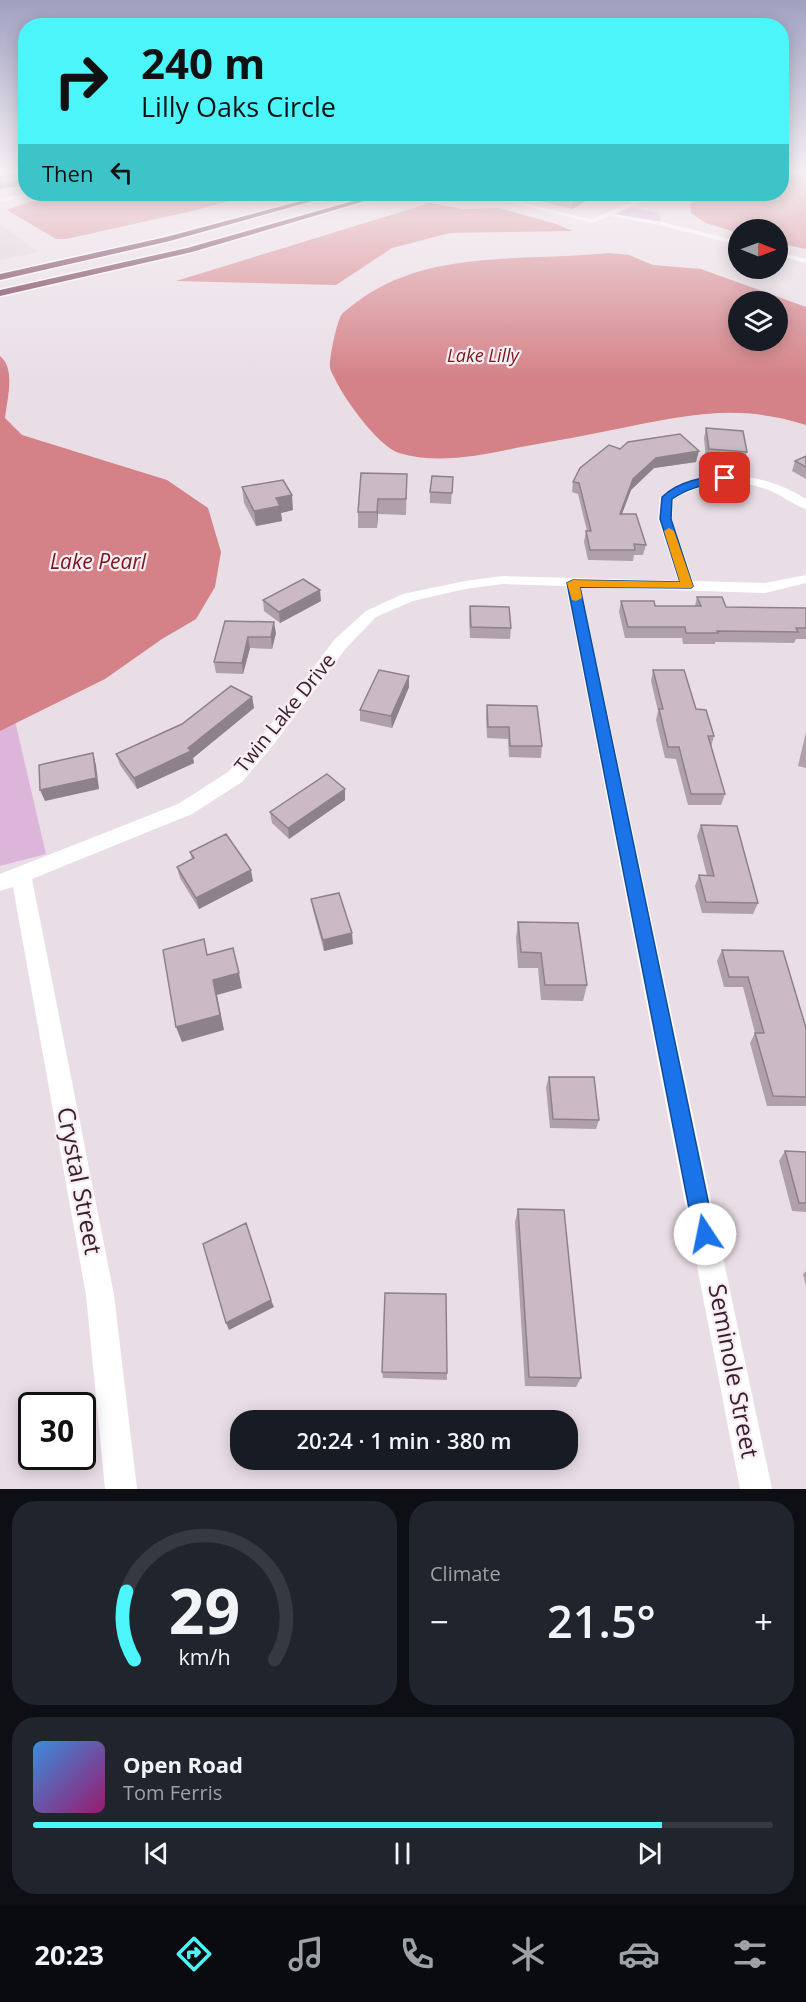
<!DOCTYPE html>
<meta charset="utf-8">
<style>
body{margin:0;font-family:"Open Sans",sans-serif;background:#20242c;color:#f1f3f6;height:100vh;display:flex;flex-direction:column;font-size:22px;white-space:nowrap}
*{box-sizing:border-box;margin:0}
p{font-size:20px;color:#9ea1a6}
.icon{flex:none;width:33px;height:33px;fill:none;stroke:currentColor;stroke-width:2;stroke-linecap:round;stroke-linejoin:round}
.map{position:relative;height:1489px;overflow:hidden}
.details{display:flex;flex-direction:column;gap:12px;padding:12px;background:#0d0f14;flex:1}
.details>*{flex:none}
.hud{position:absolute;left:18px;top:18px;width:771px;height:183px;border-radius:24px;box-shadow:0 3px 15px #0003;background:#4cf5fa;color:#111;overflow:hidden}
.needle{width:39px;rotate:91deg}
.buttons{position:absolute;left:728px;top:219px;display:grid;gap:12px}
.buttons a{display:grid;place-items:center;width:60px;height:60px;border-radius:50%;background:#171b24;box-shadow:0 3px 15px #0003;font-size:30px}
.speed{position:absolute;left:18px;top:1392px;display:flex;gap:12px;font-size:30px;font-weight:700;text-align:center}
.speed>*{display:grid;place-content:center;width:78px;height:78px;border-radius:50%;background:#171b24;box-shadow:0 3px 15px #0003;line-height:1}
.speed .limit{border:3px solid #111;border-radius:9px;background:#fff;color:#111}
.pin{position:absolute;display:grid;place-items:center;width:51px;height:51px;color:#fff;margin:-26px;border-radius:12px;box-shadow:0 3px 9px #0006}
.me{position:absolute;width:66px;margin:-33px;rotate:349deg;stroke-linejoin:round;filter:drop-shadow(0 0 4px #0008)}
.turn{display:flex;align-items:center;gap:21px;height:126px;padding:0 24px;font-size:27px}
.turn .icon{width:78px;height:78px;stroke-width:2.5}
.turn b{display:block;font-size:42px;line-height:51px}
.then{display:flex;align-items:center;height:57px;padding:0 24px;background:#0003;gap:12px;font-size:22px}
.big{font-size:45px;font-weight:600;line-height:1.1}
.details .tile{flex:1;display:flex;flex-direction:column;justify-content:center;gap:9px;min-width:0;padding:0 21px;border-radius:24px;background:#20242c}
.details .dial{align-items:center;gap:0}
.dial svg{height:156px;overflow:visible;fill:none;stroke:#363941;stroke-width:7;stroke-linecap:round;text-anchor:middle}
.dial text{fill:#f1f3f6;stroke:none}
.song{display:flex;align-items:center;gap:18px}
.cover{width:72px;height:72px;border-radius:9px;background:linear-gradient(135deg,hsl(210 70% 55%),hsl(320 70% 35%))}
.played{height:6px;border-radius:3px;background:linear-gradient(90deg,#4cf5fa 85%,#363941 85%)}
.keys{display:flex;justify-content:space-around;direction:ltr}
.heat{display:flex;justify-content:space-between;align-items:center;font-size:33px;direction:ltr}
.details .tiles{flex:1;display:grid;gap:12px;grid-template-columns:1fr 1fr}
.tile:last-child{grid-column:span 2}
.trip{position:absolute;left:230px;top:1410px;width:348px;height:60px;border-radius:24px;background:#171b24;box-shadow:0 3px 15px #0003;font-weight:600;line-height:60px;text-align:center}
.menu{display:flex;height:96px;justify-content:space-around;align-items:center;background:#090b0e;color:#9ea1a6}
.menu .icon{width:42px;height:42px}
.menu .on{color:#4cf5fa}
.menu b{font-size:27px;color:#f1f3f6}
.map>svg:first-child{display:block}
.built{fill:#decfd8}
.green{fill:#ddb5db}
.water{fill:#d48187;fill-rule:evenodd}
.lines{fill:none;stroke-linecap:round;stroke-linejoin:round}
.highway-casing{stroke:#fff;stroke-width:3}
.lane{fill:#fff;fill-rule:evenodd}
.street{fill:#fff;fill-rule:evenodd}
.highway{fill:#682944;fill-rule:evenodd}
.wall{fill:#afa0a9}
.shaded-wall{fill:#8e828a}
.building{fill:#cbbac5;stroke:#8e828a;stroke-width:1.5}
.route{fill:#1a73e8;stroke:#114b97;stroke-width:1.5}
.slow{fill:#f59e0b}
.labels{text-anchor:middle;stroke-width:4.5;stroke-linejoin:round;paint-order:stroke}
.far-water-label{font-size:18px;font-style:italic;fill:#79161b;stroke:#f7eef4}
.street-label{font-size:20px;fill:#3b1e2c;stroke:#f7eef4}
.water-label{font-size:21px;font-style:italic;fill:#79161b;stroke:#f7eef4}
.near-street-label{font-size:24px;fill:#3b1e2c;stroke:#f7eef4}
</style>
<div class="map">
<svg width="806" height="1489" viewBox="0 0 806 1489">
<rect width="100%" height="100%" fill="#eadee6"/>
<!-- built -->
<path class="built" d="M 0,224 L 38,252 L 0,260 Z"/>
<!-- green -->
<path class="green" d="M 630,207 L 659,213 L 661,223 L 613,214 Z
M 8,691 L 46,854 L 0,866 L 0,693 Z"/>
<!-- water -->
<path class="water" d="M 782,171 L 806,176 L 806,249 L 777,243 L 777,230 L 738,230 L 738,233 L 706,223 L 691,213 L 690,194 L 782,194 Z
M 76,194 L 257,194 L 188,212 L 66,239 L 56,239 L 7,210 L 29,202 Z
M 430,203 L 463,209 L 499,208 L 556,224 L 573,231 L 450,233 L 392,248 L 336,285 L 176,281 Z
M 609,253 L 629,255 L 653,265 L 701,269 L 806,307 L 806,425 C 739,404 694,414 627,427 C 592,434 556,441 521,447 C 482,455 438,465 399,453 C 378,446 345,400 335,379 C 334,376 330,371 330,367 C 329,359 336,326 340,318 C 341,314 345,311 349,308 C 421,247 522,262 609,253 ZM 738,302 L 777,302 L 777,340 L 738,340 Z
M 0,356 C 16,368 7,400 5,418 L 22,435 L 167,480 L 208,508 L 221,552 L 215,587 L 196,619 L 162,639 L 105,679 L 0,731 Z"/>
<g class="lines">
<defs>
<path id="highway" d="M 327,194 L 338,194 L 170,241 L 0,280 L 0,274 L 166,237 Z
M 378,194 L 389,194 L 192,252 L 0,296 L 0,290 L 187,248 Z"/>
</defs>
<!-- highway casing -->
<use href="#highway" class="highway-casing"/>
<!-- lane -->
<path class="lane" d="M 476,194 L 483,194 L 592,219 L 649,194 L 653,194 L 653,197 L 615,214 L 663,222 L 738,241 L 738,245 L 663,226 L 609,216 L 593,223 Z
M 777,251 L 806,259 L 806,263 L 777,255 Z"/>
<!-- street -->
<path class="street" d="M 29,194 L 45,194 L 0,202 L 0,198 Z
M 719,475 C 751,475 779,482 806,499 L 806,509 C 795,506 784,497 773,492 C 740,477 704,482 674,499 L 672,519 L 693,581 L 765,583 L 806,575 L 806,583 L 765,593 L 581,587 L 772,1489 L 740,1489 L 566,586 L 503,584 L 465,589 L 413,601 L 376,617 L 347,647 L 274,744 L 242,782 L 192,814 L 32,879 L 114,1295 L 137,1489 L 105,1489 L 86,1295 L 13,887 L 0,891 L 0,874 L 178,804 L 228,772 L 262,736 L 335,639 L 366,611 L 403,594 L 465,581 L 503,576 L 678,581 L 658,519 L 660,497 L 679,485 Z"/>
<!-- highway -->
<use href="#highway" class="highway"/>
</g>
<!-- wall -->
<path class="wall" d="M 511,194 L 598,194 L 572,209 Z
M 706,428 L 747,452 L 744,462 L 706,459 L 704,438 Z
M 620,449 L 696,462 L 654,468 L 631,490 L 622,514 L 646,545 L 643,555 L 634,555 L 633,561 L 588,560 L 584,542 L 586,531 L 587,531 L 578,494 L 572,492 L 573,482 Z
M 806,456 L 806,479 L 792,471 L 795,461 Z
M 407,474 L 406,515 L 378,514 L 377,528 L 358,528 L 358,512 Z
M 453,477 L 451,504 L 430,503 L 430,492 Z
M 242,487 L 293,510 L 281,513 L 282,521 L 256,526 L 244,503 Z
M 697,597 L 726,607 L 806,608 L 806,639 L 796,639 L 794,643 L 715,642 L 715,644 L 683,644 L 682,638 L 625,638 L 619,612 L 621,601 L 655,606 L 695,606 Z
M 263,600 L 321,601 L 280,623 L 264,611 Z
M 470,606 L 511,628 L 510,639 L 470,638 L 469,618 Z
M 225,621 L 276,633 L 272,649 L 250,648 L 243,674 L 216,673 L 214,662 Z
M 653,670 L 696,709 L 714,736 L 711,747 L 725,794 L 721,805 L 688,805 L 676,759 L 665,758 L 656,720 L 658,711 L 651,681 Z
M 409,676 L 409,687 L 392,728 L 360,721 L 360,710 Z
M 252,697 L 254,708 L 193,758 L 194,763 L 137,789 L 120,765 L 116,754 Z
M 487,705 L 542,746 L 541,758 L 509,757 L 508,739 L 487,738 L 486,717 Z
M 806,732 L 806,768 L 798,766 Z
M 345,789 L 345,800 L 289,839 L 272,823 L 270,812 Z
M 701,825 L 758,903 L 753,914 L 702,913 L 695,886 L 699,875 L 707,876 L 697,836 Z
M 190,852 L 253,881 L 199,909 L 180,878 L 177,867 L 192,859 Z
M 311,899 L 353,944 L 324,951 L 313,910 Z
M 518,922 L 587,985 L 583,1001 L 541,1000 L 538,968 L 518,968 L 516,938 Z
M 722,950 L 806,1028 L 806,1106 L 767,1106 L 750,1043 L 755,1033 L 743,987 L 724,987 L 717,961 Z
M 549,1077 L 599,1120 L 596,1129 L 550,1128 L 546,1087 Z
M 785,1151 L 806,1152 L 806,1212 L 792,1211 L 779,1161 Z
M 518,1209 L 581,1378 L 576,1387 L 525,1386 L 515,1222 Z
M 806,1271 L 806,1286 L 803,1274 Z
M 382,1372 L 447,1373 L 447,1380 L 383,1378 Z"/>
<!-- shaded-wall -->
<path class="shaded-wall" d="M 0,171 L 12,171 L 0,173 Z
M 26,181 L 26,185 L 0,189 L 0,184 Z
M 573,194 L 598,194 L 572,209 Z
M 699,451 L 696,462 L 654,468 L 631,490 L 618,524 L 620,514 L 633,479 L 656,458 Z
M 292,495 L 293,510 L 281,513 L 282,521 L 256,526 L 254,511 L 276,498 Z
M 378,499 L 378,514 L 377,528 L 377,512 Z
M 320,590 L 321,601 L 280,623 L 279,612 Z
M 274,622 L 276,633 L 272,649 L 271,637 Z
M 248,637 L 250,648 L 243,674 L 242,663 Z
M 409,676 L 409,687 L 392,728 L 391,716 Z
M 252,697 L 254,708 L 193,758 L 194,763 L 137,789 L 134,778 L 188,748 Z
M 93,753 L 96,765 L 99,789 L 45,801 L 40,790 Z
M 345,789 L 345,800 L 289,839 L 288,828 Z
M 251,870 L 253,881 L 199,909 L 196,898 Z
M 352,933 L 353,944 L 324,951 L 323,940 Z
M 239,973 L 242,988 L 217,995 L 224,1030 L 182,1042 L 176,1027 L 213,980 Z
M 271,1300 L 274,1307 L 229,1330 L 226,1323 Z"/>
<!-- building -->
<path class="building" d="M 26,172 L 26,181 L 0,184 L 0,177 L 25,173 Z
M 706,428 L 743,431 L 747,452 L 709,449 Z
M 680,434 L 699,451 L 656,458 L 633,479 L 620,514 L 636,514 L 646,545 L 634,544 L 635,550 L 590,550 L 586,531 L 591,531 L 579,483 L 573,482 L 580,468 L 609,445 L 620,449 L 628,442 Z
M 806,456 L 806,467 L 795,461 Z
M 361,473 L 407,474 L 406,499 L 378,499 L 377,512 L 358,512 Z
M 432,476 L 453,477 L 452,493 L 430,492 Z
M 283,480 L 292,495 L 276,498 L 280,506 L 254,511 L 242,487 Z
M 303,579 L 320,590 L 279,612 L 263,600 Z
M 697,597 L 722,597 L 726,607 L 806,608 L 806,628 L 796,628 L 798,632 L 717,631 L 718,633 L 686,633 L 685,627 L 628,627 L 621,601 L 654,601 L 655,606 L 701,606 Z
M 470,606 L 509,607 L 511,628 L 471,627 Z
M 225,621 L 274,622 L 271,637 L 248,637 L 242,663 L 214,662 Z
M 379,670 L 409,676 L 391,716 L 360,710 Z
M 653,670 L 684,670 L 696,709 L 706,710 L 714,736 L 708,736 L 725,794 L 691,794 L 679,747 L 668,747 L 659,709 L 663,709 Z
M 231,686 L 252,697 L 188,748 L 191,751 L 134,778 L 116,754 L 182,724 Z
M 487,705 L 537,706 L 542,746 L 510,746 L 509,727 L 488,727 Z
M 93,753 L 96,778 L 40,790 L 39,765 Z
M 327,774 L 345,789 L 288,828 L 270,812 Z
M 701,825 L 737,826 L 758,903 L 706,902 L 699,875 L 714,876 Z
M 226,834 L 251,870 L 196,898 L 177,867 L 194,858 L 190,852 Z
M 339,893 L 352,933 L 323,940 L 311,899 Z
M 518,922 L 578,923 L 587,985 L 545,985 L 541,953 L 521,952 Z
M 204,939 L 207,955 L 233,948 L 239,973 L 213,980 L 220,1015 L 176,1027 L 163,950 Z
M 722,950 L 783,951 L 806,1028 L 806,1097 L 773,1096 L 755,1033 L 764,1033 L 748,977 L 729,977 Z
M 549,1077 L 594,1077 L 599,1120 L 553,1119 Z
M 785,1151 L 806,1152 L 806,1203 L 799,1203 Z
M 518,1209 L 564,1210 L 581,1378 L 529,1377 Z
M 246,1223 L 271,1300 L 226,1323 L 203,1244 Z
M 385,1293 L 446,1294 L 447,1373 L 382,1372 Z"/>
<!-- sky -->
<linearGradient id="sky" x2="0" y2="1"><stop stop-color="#a0a0c1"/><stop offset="0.45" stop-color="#f6f0f4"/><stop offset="1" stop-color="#f6f0f4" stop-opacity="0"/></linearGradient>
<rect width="806" height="380" fill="url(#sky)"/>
<!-- route -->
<path class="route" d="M 725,475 L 730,478 L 729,480 C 707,485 691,486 672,499 L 671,519 L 693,586 L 691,588 L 580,587 L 715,1234 L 712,1241 L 705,1244 L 697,1241 L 694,1234 L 567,583 L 573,580 L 680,582 L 660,519 L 662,497 C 679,481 703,477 725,475 Z"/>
<!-- slow -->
<path class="slow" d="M 669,528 L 674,531 L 693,586 L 691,588 L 580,587 L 582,598 L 576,601 L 572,600 L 567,583 L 573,580 L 680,582 L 664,531 Z"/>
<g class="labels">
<!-- far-water labels -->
<g class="far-water-label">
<text x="483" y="362">Lake Lilly</text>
</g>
<!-- street labels -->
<g class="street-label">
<text transform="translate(285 713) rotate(-51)" y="7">Twin Lake Drive</text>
</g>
<!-- water labels -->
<g class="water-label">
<text x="98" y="569">Lake Pearl</text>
</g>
<!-- near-street labels -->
<g class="near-street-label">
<text transform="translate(79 1181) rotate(79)" y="8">Crystal Street</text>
<text transform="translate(733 1371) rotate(79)" y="8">Seminole Street</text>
</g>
</g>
</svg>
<div class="buttons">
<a><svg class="needle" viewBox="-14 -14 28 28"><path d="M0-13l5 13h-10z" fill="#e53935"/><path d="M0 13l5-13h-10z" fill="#9ea1a6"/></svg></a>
<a><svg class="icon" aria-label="layers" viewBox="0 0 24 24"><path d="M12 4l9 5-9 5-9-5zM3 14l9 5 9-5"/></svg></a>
</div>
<div class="speed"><div class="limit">30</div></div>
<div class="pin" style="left:725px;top:478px;background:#d93025"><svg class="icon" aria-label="arrive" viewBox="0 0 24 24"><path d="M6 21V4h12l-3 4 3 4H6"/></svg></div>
<svg class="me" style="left:705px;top:1234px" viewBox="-20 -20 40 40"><circle r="19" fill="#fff"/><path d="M0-13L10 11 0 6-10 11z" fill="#1a73e8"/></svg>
<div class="trip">20:24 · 1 min · 380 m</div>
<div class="hud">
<div class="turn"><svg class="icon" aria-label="right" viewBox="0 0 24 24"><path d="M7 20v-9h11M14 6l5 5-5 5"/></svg><div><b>240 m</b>Lilly Oaks Circle</div></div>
<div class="then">Then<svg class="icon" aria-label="left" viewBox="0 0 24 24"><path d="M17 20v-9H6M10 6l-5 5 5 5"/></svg></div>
</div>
</div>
<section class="details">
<div class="tiles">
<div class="tile dial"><svg viewBox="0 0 100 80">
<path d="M14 69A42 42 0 1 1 86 69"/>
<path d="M14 69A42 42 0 0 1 10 34" stroke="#4cf5fa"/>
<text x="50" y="56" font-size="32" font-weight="700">29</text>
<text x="50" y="72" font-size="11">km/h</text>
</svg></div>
<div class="tile"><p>Climate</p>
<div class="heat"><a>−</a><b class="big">21.5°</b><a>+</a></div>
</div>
<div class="tile">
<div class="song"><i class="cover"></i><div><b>Open Road</b><p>Tom Ferris</p></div></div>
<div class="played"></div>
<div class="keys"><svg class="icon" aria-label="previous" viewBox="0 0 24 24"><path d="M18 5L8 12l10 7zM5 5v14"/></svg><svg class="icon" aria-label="pause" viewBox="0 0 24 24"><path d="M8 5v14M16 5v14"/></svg><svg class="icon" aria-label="next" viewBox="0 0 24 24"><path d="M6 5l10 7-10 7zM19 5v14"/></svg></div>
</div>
</div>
</section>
<nav class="menu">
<b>20:23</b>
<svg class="icon on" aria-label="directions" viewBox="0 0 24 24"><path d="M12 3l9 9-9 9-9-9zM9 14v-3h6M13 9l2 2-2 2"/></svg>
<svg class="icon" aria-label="music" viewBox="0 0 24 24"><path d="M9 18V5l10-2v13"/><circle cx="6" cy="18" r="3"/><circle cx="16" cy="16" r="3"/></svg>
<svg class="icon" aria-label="phone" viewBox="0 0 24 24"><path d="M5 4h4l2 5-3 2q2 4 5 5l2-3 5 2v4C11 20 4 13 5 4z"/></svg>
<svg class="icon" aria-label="climate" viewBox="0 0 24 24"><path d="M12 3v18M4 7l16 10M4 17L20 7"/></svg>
<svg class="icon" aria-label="car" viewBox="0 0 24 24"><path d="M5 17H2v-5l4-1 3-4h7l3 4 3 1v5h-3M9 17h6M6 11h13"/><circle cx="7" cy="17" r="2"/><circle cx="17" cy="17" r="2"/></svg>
<svg class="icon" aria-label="filters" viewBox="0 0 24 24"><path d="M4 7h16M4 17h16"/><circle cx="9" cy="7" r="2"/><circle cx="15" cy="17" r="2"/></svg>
</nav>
